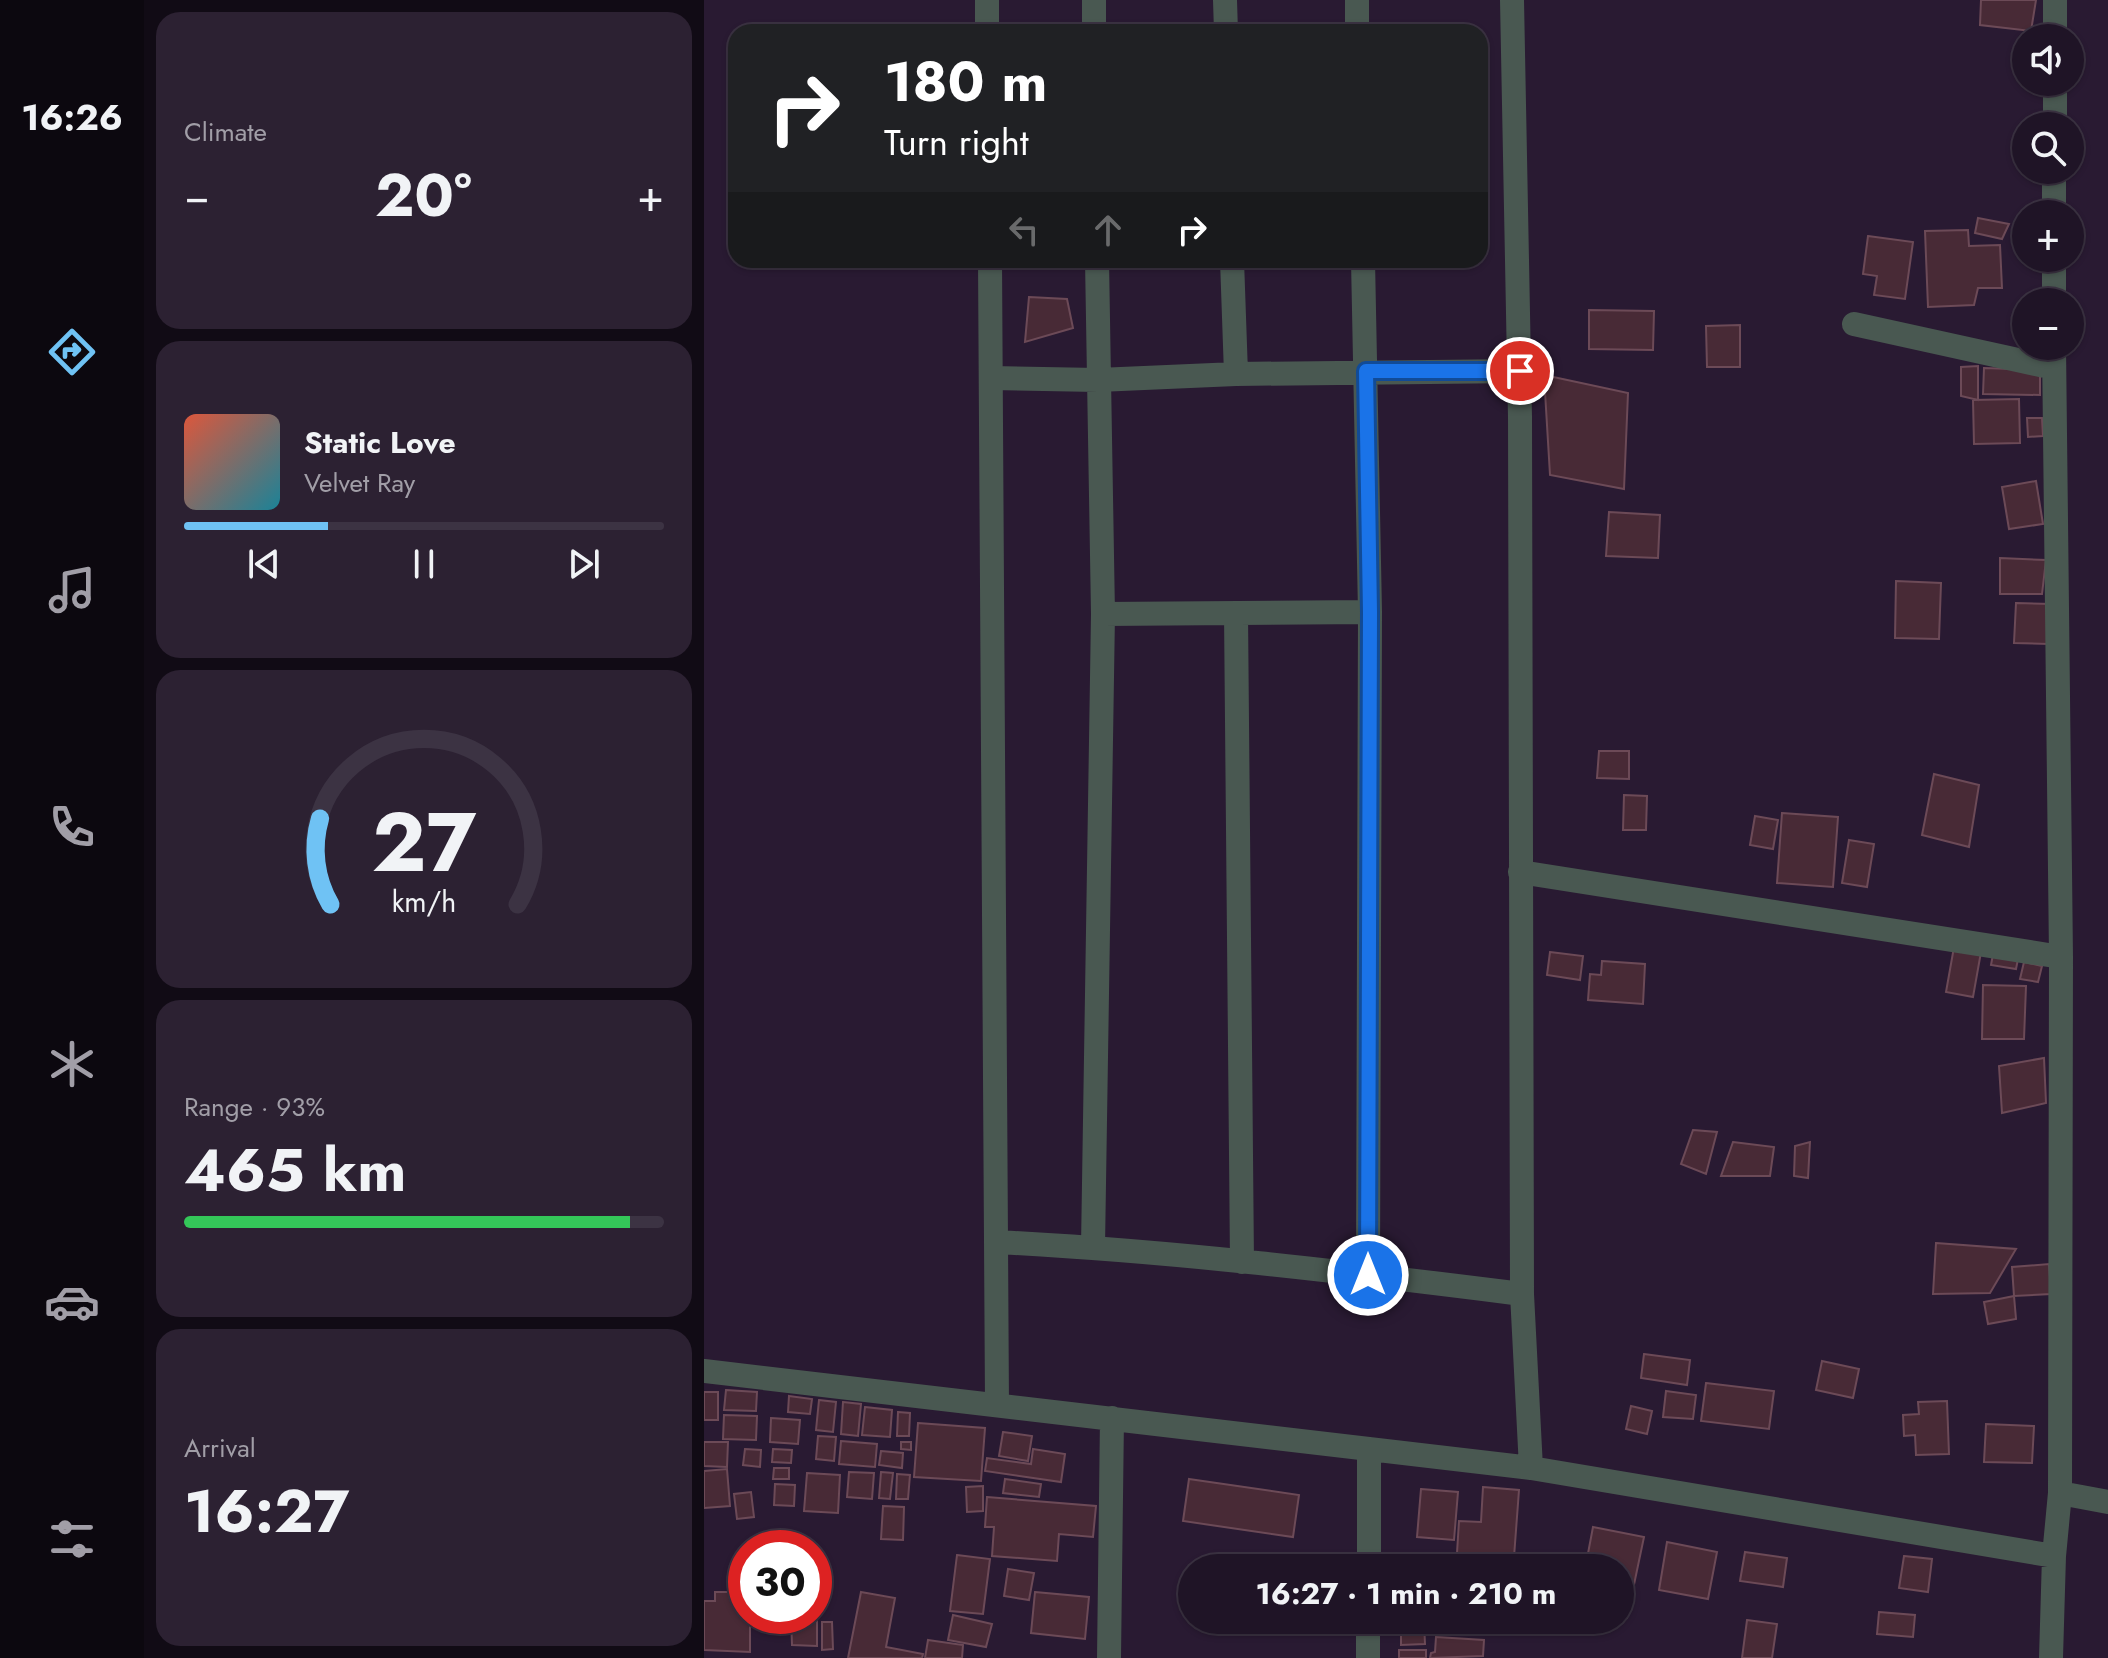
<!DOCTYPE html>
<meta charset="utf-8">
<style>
body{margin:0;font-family:Jost,sans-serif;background:#2c2132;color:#f1f3f6;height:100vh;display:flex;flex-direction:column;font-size:30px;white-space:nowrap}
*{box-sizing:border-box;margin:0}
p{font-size:26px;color:#a19ea7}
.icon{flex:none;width:44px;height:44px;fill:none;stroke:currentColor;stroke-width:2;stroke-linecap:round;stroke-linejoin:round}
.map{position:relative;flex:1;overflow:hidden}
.drawer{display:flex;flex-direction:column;gap:12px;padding:12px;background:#110b15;width:560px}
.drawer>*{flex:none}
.top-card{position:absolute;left:24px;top:24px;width:760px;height:244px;border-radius:24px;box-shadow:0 2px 6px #0004,0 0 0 2px #3c3343;background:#202124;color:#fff;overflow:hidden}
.fabs{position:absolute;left:1308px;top:24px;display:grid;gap:16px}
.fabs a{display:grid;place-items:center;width:72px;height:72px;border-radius:50%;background:#1f1426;box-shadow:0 2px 6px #0004,0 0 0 2px #3c3343;font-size:40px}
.speed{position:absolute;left:24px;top:1530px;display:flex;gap:16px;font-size:40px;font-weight:700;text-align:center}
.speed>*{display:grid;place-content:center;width:104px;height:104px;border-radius:50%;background:#1f1426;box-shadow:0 2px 6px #0004,0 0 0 2px #3c3343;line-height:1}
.speed .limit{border:12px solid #d22;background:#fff;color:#111}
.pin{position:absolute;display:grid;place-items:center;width:68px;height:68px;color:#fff;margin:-34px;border:4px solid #fff;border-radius:50%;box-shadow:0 2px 8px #0007}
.me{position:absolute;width:88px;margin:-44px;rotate:0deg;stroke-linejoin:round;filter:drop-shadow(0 0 6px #0008)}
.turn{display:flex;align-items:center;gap:28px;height:168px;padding:0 24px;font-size:36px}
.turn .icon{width:104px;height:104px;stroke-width:2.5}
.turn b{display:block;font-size:56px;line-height:68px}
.lanes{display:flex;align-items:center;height:76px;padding:0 24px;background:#0003;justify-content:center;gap:40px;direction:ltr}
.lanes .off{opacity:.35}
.big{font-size:60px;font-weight:700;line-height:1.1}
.drawer .card{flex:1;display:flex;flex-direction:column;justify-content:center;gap:12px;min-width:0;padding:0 28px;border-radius:24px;background:#2c2132}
.drawer .dial{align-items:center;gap:0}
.dial svg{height:208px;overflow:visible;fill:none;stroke:#3c3343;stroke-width:7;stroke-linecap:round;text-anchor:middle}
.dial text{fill:#f1f3f6;stroke:none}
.song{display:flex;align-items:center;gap:24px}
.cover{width:96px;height:96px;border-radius:12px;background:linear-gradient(135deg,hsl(10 70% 55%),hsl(190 70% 35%))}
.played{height:8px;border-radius:4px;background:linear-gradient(90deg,#6fc2f4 30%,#3c3343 30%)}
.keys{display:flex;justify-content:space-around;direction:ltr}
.heat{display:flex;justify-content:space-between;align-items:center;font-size:44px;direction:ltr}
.charge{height:12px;border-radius:6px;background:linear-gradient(90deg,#34c759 93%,#3c3343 0)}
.trip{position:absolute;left:474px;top:1554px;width:456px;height:80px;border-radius:40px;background:#1f1426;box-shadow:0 2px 6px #0004,0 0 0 2px #3c3343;font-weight:700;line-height:80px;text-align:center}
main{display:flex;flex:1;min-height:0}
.tab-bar{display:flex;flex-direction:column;width:144px;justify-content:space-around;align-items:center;background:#0c080f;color:#a19ea7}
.tab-bar .icon{width:56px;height:56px}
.tab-bar .on{color:#6fc2f4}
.tab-bar b{font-size:36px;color:#f1f3f6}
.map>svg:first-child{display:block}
.building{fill:#482a36;stroke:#6c4a57;stroke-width:2}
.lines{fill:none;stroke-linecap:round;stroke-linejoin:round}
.street{stroke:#495851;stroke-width:24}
.route-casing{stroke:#114b97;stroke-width:20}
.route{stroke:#1a73e8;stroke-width:14}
</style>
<main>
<nav class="tab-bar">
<b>16:26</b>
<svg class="icon on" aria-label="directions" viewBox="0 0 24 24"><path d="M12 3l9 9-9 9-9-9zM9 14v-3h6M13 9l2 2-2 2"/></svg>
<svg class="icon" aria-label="music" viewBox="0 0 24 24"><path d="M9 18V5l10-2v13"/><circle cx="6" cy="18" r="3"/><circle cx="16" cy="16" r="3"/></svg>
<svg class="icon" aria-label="phone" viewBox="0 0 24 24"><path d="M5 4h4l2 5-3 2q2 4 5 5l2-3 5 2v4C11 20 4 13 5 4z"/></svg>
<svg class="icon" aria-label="climate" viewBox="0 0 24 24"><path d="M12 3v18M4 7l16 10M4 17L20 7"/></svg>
<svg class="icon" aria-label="car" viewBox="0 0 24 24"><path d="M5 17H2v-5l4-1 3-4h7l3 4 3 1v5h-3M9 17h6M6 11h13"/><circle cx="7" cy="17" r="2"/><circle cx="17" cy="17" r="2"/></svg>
<svg class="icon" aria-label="filters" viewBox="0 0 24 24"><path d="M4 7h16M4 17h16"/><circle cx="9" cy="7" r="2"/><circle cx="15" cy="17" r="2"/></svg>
</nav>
<section class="drawer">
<div class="card"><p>Climate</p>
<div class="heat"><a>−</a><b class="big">20°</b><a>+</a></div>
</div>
<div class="card">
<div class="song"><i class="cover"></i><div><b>Static Love</b><p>Velvet Ray</p></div></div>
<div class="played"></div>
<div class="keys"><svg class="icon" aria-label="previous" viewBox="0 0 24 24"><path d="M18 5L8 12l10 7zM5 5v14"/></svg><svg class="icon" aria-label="pause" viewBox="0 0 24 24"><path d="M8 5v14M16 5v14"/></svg><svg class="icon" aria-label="next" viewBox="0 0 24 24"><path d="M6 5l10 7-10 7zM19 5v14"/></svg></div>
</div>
<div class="card dial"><svg viewBox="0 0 100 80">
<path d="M14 69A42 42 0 1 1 86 69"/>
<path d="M14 69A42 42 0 0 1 10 36" stroke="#6fc2f4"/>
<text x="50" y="56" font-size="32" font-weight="700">27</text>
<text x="50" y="72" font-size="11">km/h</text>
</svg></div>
<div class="card"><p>Range · 93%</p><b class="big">465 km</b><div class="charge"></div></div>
<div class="card"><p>Arrival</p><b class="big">16:27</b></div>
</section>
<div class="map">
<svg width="1404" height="1658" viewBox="0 0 1404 1658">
<rect width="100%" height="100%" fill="#291a32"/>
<!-- building -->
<path class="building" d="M 1277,0 L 1332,0 L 1327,31 L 1276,25 Z
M 1274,218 L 1305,224 L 1298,239 L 1271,233 Z
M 1264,230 L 1265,246 L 1296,245 L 1298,288 L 1274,288 L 1270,305 L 1224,307 L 1221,231 Z
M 1164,236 L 1209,242 L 1201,299 L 1170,295 L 1173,276 L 1159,274 Z
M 325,297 L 363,299 L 369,328 L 321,342 Z
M 885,310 L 950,311 L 949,350 L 885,349 Z
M 1036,325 L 1036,367 L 1003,367 L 1002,326 Z
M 1274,366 L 1274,400 L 1257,396 L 1257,367 Z
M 1280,368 L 1336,370 L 1336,395 L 1279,394 Z
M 840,375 L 924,393 L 920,489 L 846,475 Z
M 1315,399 L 1316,443 L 1270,444 L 1269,400 Z
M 1323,418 L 1338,418 L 1339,436 L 1324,437 Z
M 1332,481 L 1339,524 L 1305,529 L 1298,487 Z
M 905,512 L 956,515 L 954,558 L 902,556 Z
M 1296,558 L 1342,560 L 1338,594 L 1296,594 Z
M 1192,581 L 1237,583 L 1235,639 L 1191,638 Z
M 1312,603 L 1347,604 L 1345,644 L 1310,643 Z
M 895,751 L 925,751 L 925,779 L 893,778 Z
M 1230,774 L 1275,785 L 1265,847 L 1218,835 Z
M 920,795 L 943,796 L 942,830 L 919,830 Z
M 1078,813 L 1134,817 L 1129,887 L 1073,883 Z
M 1051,816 L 1074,820 L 1069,849 L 1046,845 Z
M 1145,840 L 1170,844 L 1163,887 L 1138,883 Z
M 1250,947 L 1277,952 L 1269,997 L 1242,992 Z
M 1290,949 L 1315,954 L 1312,969 L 1287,965 Z
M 846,952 L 879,956 L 876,980 L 843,975 Z
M 898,961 L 941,964 L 939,1004 L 884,1000 L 886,974 L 897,975 Z
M 1320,962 L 1338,966 L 1334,982 L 1316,979 Z
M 1279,985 L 1322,986 L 1320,1039 L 1278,1039 Z
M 1340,1058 L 1342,1103 L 1298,1113 L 1295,1066 Z
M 989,1130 L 1013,1132 L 1002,1174 L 977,1164 Z
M 1029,1142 L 1070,1147 L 1066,1176 L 1017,1176 Z
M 1106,1142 L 1104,1178 L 1090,1176 L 1091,1146 Z
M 1232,1243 L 1312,1249 L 1286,1293 L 1229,1294 Z
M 1345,1264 L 1347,1294 L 1310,1296 L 1308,1267 Z
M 1310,1296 L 1312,1319 L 1284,1324 L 1280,1302 Z
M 940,1354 L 986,1360 L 983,1385 L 937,1378 Z
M 1118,1361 L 1155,1369 L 1149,1398 L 1112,1390 Z
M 1002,1383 L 1070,1391 L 1065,1429 L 997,1421 Z
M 22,1390 L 53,1392 L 52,1411 L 20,1410 Z
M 962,1391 L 992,1395 L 989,1419 L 959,1417 Z
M 0,1392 L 14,1392 L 14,1420 L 0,1420 Z
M 85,1396 L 108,1399 L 106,1414 L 84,1412 Z
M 115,1400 L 132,1402 L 129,1432 L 112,1430 Z
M 1243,1401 L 1245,1454 L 1212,1455 L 1211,1435 L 1200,1436 L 1199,1415 L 1215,1414 L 1214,1402 Z
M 139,1402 L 157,1404 L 154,1436 L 137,1434 Z
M 927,1406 L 948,1411 L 943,1434 L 922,1429 Z
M 161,1407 L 188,1410 L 186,1437 L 158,1435 Z
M 194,1412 L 206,1413 L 205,1436 L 193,1436 Z
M 20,1415 L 53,1416 L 52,1440 L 19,1439 Z
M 67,1418 L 96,1420 L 94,1444 L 66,1442 Z
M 214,1423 L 281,1428 L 277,1481 L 210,1477 Z
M 1282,1424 L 1330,1426 L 1328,1463 L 1280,1462 Z
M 299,1432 L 328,1436 L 324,1461 L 295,1456 Z
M 114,1436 L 132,1437 L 130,1461 L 112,1459 Z
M 137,1441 L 173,1444 L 171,1467 L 135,1464 Z
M 0,1442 L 24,1442 L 23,1467 L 0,1466 Z
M 197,1442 L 207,1442 L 207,1450 L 197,1449 Z
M 41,1449 L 57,1450 L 56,1467 L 39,1465 Z
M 69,1449 L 88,1450 L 87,1463 L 68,1462 Z
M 329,1449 L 361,1454 L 357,1482 L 281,1471 L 283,1458 L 327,1464 Z
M 177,1451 L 199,1453 L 198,1468 L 175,1465 Z
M 70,1468 L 85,1468 L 85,1479 L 69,1479 Z
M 23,1469 L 26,1506 L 0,1508 L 0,1471 Z
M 145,1472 L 170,1473 L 168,1499 L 143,1497 Z
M 177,1472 L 189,1473 L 186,1499 L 175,1498 Z
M 103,1473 L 136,1475 L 134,1513 L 100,1511 Z
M 193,1474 L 206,1475 L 204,1499 L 192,1499 Z
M 301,1479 L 337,1484 L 335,1497 L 299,1493 Z
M 485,1479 L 595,1495 L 589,1537 L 479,1521 Z
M 71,1484 L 91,1485 L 90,1506 L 70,1505 Z
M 279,1486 L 279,1511 L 263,1512 L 262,1487 Z
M 779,1487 L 815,1490 L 810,1557 L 753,1553 L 755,1521 L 777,1522 Z
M 717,1489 L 754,1492 L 750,1540 L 713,1537 Z
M 47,1492 L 50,1517 L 33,1519 L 30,1494 Z
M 283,1497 L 392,1506 L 389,1537 L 355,1534 L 353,1561 L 288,1556 L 290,1527 L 281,1527 Z
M 179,1506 L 200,1507 L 199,1540 L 177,1539 Z
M 889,1527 L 940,1537 L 923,1618 L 916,1617 L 916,1568 L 866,1568 L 867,1561 L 882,1564 Z
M 963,1542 L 1013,1552 L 1004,1599 L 955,1590 Z
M 1041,1552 L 1083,1558 L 1079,1587 L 1036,1581 Z
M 253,1555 L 286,1559 L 279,1614 L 246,1611 Z
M 1200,1556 L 1228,1559 L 1224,1592 L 1195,1588 Z
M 304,1569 L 330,1573 L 325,1600 L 300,1596 Z
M 11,1592 L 42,1592 L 42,1616 L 59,1616 L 46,1617 L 46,1652 L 0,1650 L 0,1601 L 11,1601 Z
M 157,1592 L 191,1598 L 182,1647 L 219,1654 L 218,1658 L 144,1658 Z
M 331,1592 L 385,1597 L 381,1639 L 327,1633 Z
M 110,1611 L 113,1611 L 113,1646 L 88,1645 L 87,1616 L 110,1616 Z
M 1175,1612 L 1211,1615 L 1209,1637 L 1173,1634 Z
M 249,1615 L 288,1624 L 282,1647 L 244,1640 Z
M 1043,1620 L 1073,1624 L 1068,1658 L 1038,1658 Z
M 118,1622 L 128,1622 L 129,1649 L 118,1650 Z
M 720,1622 L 721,1644 L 697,1645 L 697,1623 Z
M 732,1637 L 780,1640 L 779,1656 L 726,1658 L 727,1653 L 731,1652 Z
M 224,1640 L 259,1645 L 258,1658 L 221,1658 Z
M 695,1650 L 722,1650 L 722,1658 L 695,1658 Z"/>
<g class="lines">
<!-- street -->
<path class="street" d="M 283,0 L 283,32
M 390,0 L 390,32
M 521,0 L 522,32
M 808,0 L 816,417 L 818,1294 L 827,1468
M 653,32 L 653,0
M 1351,38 L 1351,0
M 1351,126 L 1351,82
M 1350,214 L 1350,170
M 286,260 L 293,1405
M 528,260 L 532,374
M 659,260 L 666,612 L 664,1275
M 1350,302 L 1350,258
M 1150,324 L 1350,368
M 1350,346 L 1357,957 L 1356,1493
M 287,378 L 394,380 L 532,374 L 816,371
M 532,613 L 538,1262
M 399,614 L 666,612
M 816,872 L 1357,957
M 292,1242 C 468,1251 643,1272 818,1294
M 389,1247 L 399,614 L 393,260
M 0,1371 L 827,1468 L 1350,1556
M 665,1568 L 665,1449
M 405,1658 L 408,1418
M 664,1658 L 664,1620
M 1347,1658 L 1350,1556 L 1356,1493 L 1404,1502"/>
</g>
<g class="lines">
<defs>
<path id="route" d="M 664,1275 L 666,612 L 662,371 L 816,371"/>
</defs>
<!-- route casing -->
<use href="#route" class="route-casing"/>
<!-- route -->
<use href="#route" class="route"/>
</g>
</svg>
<div class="fabs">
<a><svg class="icon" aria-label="sound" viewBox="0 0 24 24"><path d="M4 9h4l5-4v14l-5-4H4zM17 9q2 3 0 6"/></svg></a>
<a><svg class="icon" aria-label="search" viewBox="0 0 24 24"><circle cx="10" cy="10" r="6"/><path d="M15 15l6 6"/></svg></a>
<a>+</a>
<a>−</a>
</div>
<div class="speed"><div class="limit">30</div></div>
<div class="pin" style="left:816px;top:371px;background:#d93025"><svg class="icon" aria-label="arrive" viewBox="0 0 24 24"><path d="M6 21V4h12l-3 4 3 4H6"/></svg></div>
<svg class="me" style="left:664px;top:1275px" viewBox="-20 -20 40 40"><circle r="17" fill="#1a73e8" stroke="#fff" stroke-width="3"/><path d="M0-11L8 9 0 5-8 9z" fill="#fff"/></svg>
<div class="trip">16:27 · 1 min · 210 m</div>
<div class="top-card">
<div class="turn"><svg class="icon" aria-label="right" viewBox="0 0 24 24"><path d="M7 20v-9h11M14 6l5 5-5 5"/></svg><div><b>180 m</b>Turn right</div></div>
<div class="lanes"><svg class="icon off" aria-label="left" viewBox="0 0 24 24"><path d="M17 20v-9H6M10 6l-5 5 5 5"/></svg><svg class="icon off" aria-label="ahead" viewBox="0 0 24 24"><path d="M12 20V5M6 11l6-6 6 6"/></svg><svg class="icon" aria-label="right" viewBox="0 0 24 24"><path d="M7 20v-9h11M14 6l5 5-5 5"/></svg></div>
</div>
</div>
</main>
